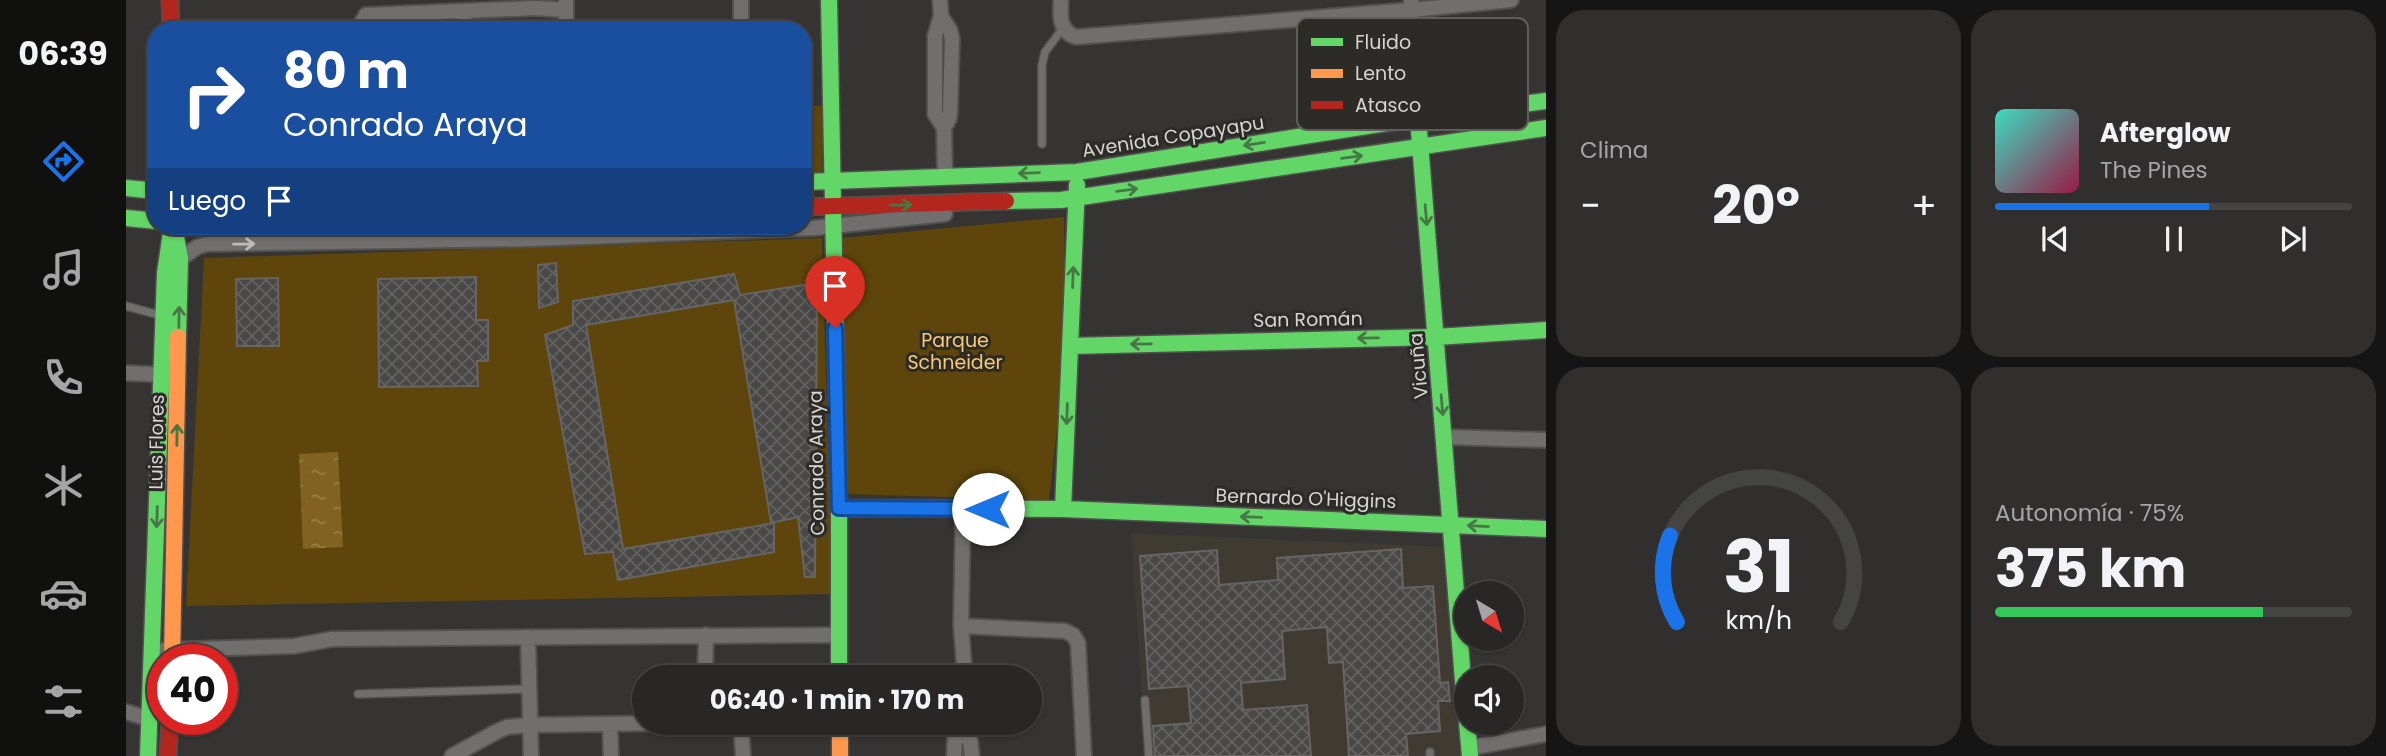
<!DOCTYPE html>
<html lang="es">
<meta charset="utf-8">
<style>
body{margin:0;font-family:Poppins,sans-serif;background:#302f2e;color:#f1f3f6;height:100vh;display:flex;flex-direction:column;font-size:26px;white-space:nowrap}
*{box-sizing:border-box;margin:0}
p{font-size:23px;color:#a5a5a7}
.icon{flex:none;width:38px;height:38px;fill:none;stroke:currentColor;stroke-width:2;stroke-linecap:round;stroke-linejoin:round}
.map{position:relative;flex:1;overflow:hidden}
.sheet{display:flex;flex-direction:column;gap:10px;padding:10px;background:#161515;width:840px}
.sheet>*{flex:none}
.top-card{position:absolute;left:21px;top:21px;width:665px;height:214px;border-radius:28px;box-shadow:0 2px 5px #0004,0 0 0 2px #444443;background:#1a4fa0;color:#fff;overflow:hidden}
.needle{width:46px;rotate:142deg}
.buttons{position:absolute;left:1328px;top:581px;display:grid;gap:14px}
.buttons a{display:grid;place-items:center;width:70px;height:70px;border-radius:50%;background:#282726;box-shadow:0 2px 5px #0004,0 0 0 2px #444443;font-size:35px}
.speed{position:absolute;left:21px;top:644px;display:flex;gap:14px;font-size:35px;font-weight:700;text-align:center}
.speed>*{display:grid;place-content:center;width:91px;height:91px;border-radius:50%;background:#282726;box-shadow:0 2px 5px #0004,0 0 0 2px #444443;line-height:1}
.speed .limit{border:10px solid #d22;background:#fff;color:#111}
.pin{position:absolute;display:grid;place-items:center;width:60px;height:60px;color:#fff;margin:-72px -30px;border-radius:50% 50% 50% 0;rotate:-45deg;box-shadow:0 0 7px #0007}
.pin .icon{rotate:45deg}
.me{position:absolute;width:77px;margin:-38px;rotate:270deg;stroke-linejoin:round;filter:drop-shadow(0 0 5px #0008)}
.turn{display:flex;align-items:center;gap:24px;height:147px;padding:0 21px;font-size:32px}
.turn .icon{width:91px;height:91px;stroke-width:2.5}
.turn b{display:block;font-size:49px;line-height:60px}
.then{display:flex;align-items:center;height:66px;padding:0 21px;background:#0003;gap:14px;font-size:26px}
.big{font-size:52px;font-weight:700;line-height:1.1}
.sheet .widget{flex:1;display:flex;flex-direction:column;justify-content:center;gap:10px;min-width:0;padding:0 24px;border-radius:28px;background:#302f2e}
.sheet .dial{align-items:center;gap:0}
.dial svg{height:182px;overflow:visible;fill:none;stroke:#444443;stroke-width:7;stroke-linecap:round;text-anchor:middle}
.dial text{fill:#f1f3f6;stroke:none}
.song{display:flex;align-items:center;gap:21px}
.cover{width:84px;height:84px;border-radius:10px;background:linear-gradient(135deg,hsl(170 70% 55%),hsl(340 70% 35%))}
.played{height:7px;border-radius:4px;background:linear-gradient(90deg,#1a73e8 60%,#444443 60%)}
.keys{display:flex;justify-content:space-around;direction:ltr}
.heat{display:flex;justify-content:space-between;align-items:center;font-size:38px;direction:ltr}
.charge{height:10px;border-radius:5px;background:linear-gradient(90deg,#34c759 75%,#444443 0)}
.sheet .tiles{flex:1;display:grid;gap:10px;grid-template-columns:repeat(2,1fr)}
.trip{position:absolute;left:506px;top:665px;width:410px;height:70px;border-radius:35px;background:#282726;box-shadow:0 2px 5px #0004,0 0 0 2px #444443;font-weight:700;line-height:70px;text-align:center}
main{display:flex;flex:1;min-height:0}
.menu{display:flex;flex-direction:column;width:126px;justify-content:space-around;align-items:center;background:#10100f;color:#a5a5a7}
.menu .icon{width:49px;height:49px}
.menu .on{color:#1a73e8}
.menu b{font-size:32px;color:#f1f3f6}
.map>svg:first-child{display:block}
.built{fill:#3f3a32}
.green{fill:#5e450c}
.water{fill:url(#water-ripples)}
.building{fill:url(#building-cross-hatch);stroke:#666563;stroke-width:2}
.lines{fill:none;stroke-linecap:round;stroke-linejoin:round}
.lane-casing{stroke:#52514f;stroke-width:10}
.street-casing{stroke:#52514f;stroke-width:18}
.fast-casing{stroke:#52514f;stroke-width:19}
.slow-casing{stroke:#52514f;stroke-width:19}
.jam-casing{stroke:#52514f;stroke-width:19}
.lane{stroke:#706f6d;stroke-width:7}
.street{stroke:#706f6d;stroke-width:14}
.fast{stroke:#63d668;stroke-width:16}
.slow{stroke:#ff974d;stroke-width:16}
.jam{stroke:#b3261e;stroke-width:16}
.oneway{stroke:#457844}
.oneway2{stroke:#bcbcba}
.route-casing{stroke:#114b97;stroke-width:18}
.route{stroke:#1a73e8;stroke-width:12}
.labels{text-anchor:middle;stroke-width:6;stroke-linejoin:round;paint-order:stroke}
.street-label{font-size:19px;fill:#d6d5d3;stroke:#2d2b27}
.park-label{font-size:19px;fill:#f8ca6f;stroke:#2d2b27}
.key{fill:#2d2b27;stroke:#605e5b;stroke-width:2}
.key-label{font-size:19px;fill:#d6d5d3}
</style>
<main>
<nav class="menu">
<b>06:39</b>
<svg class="icon on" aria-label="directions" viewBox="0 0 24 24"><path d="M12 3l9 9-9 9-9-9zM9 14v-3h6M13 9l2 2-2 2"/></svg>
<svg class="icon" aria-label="music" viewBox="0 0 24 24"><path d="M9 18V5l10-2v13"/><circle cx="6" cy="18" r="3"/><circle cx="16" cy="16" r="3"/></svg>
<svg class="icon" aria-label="phone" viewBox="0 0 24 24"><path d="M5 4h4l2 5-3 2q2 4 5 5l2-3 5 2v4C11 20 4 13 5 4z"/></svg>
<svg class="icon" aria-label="climate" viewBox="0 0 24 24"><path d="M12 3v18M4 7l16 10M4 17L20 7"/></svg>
<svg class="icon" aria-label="car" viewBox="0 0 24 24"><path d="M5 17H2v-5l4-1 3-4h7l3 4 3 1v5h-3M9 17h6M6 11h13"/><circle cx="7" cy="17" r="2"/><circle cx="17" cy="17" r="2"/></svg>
<svg class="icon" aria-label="filters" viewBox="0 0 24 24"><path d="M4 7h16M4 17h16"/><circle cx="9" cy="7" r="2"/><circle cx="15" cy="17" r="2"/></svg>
</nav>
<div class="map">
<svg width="1420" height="756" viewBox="0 0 1420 756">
<defs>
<pattern id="water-ripples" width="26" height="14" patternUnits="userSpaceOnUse" patternTransform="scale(1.75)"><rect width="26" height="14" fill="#816220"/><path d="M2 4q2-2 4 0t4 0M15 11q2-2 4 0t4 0" fill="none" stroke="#987f4a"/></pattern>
<pattern id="building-cross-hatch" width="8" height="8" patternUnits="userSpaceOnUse" patternTransform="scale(1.75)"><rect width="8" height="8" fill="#494846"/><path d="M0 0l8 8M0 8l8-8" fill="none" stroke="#626260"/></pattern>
</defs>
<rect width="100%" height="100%" fill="#363432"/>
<!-- built -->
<path class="built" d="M 1005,533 L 1322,547 L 1336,756 L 1020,756 Z"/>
<!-- green -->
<path class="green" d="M 677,106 L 697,106 L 696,173 L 677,173 Z
M 938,217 L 939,357 L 923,500 L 720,494 L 716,238 Z
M 696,238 L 706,594 L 60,606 L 78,258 Z"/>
<!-- water -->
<path class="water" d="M 212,452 L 217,547 L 177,549 L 173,454 Z"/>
<!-- building -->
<path class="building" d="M 430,263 L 432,302 L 413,308 L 412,265 Z
M 608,274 L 614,295 L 691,283 L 689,577 L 679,577 L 672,517 L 645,523 L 608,300 L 460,325 L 497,549 L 648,523 L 648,552 L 492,580 L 487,552 L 459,554 L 419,335 L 447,325 L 447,301 Z
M 350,277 L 350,320 L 362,320 L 362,361 L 351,361 L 352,386 L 253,387 L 252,279 Z
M 152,278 L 153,346 L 111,346 L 110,279 Z
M 1275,549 L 1277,588 L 1307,586 L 1314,683 L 1322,682 L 1324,701 L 1312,701 L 1314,731 L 1280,734 L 1282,756 L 1223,756 L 1217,662 L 1203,663 L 1201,627 L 1156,631 L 1159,679 L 1115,683 L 1117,710 L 1181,705 L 1185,756 L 1029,756 L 1027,726 L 1065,723 L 1062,686 L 1023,689 L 1014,556 L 1091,550 L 1093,585 L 1152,580 L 1151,558 Z"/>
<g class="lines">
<defs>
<path id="lane" d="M 916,144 L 916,65 L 919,52 L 937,28
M 0,306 L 37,316
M 232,694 L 403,689
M 1019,700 L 1023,756
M 1304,752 L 1304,756"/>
<path id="street" d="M 440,0 L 440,30
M 814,0 L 815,16 L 809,36 L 809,114 L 818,128
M 935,0 C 934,16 933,31 950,37 L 1285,10 L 1385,0
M 1285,0 L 1292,118
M 338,12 L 338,30
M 815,16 L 824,30 L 826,39 L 824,113 L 823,119 L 818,128 L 819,176
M 235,30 L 235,24 L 240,15 L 410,8 L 440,10
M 615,30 L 615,0
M 286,226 L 322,234
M 54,259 L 71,247 L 81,244 L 407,239 L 688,228 L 819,214
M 0,373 L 44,375
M 1319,437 L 1420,440
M 837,509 L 835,626 L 839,677
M 835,626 L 939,631 L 947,635 L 952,643 L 958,756
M 402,637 L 405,756
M 37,650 L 169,646 L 206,639 L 713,635
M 579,677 L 580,635
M 0,712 L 24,719
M 615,723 L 617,756
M 842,723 L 846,756
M 484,725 L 485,756
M 1343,748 L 1420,734
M 326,756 L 370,732 L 381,727 L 404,725 L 548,723
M 828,756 L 829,737 L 843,736"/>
<path id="fast" d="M 703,0 L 713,508 L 713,677
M 1292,118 L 1340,718
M 677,182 L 951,172 L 1292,118 L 1420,101
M 0,188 L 30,191
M 880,201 L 935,200 L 1420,128
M 0,218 L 30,221
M 50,237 L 54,259 L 52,337
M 944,346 L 1310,337 L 1420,330
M 713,508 L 937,509 L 1420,529
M 937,509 L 951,185
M 1341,723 L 1344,756
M 22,756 L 39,273 L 46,226"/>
<path id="slow" d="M 46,660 L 52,337
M 714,723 L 714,756"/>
<path id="jam" d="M 44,0 L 45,30
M 677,207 L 880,201
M 42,756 L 44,719"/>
</defs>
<!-- lane casing -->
<use href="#lane" class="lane-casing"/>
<!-- street casing -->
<use href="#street" class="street-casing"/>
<!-- fast casing -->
<use href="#fast" class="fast-casing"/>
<!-- slow casing -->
<use href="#slow" class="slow-casing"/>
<!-- jam casing -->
<use href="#jam" class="jam-casing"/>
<!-- lane -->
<use href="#lane" class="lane"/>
<!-- street -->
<use href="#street" class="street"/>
<!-- fast -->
<use href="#fast" class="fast"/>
<!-- slow -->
<use href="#slow" class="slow"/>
<!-- jam -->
<use href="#jam" class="jam"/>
</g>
<!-- one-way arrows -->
<defs><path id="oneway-shaft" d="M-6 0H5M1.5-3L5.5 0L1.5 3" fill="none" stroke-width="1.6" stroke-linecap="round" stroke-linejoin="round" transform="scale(1.75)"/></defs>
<g class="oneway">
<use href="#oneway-shaft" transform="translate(1128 144) rotate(171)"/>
<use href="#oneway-shaft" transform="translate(1226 157) rotate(-8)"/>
<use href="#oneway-shaft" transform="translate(903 173) rotate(178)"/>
<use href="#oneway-shaft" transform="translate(1001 190) rotate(-8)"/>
<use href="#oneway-shaft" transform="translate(775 205) rotate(-1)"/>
<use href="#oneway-shaft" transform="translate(1300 215) rotate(85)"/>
<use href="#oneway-shaft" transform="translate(947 277) rotate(-88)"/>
<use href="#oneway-shaft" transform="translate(53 317) rotate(-89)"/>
<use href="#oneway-shaft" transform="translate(1242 338) rotate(179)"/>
<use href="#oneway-shaft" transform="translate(1015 344) rotate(179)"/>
<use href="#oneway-shaft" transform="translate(1316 405) rotate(85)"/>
<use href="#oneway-shaft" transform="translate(941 414) rotate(92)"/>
<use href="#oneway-shaft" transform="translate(51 435) rotate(-89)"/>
<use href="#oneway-shaft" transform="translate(31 517) rotate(92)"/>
<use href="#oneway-shaft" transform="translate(1125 517) rotate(-178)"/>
<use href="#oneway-shaft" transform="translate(1352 526) rotate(-177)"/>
</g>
<use class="oneway2" href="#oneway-shaft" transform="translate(118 244) rotate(-1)"/>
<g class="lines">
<defs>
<path id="route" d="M 709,328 L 713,508 L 862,509"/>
</defs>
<!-- route casing -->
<use href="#route" class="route-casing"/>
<!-- route -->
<use href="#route" class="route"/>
</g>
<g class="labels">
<!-- street labels -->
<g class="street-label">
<text transform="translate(1047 136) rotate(-9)" y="7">Avenida Copayapu</text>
<text transform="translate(1182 319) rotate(-1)" y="7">San Román</text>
<text transform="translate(1292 366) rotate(-95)" y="7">Vicuña</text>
<text transform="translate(30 442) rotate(-89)" y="7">Luis Flores</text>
<text transform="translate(690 463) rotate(-91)" y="7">Conrado Araya</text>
<text transform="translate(1180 498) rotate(2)" y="7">Bernardo O'Higgins</text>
</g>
<!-- park labels -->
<g class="park-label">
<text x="829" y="347">Parque<tspan x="829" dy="22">Schneider</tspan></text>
</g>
</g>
<!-- legend -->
<rect x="1171" y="18" width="231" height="112" rx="10" class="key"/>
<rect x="1185" y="38" width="32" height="8" fill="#63d668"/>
<rect x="1185" y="69" width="32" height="9" fill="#ff974d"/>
<rect x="1185" y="101" width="32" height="8" fill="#b3261e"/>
<g class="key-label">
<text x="1229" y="49">Fluido</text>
<text x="1229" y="80">Lento</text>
<text x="1229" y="112">Atasco</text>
</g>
</svg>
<div class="buttons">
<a><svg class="needle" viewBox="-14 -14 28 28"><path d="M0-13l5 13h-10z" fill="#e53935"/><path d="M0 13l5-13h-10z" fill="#a5a5a7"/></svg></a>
<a><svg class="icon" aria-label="sound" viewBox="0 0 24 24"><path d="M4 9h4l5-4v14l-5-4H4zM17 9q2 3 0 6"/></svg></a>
</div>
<div class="speed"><div class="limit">40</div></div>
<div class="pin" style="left:709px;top:328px;background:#d93025"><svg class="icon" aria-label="arrive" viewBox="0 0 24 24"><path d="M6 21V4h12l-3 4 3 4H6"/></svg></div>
<svg class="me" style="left:862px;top:509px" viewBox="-20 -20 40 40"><circle r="19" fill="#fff"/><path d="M0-13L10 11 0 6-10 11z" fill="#1a73e8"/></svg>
<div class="trip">06:40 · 1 min · 170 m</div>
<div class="top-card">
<div class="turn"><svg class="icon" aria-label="right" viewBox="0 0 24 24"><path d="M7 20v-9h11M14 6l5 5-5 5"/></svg><div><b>80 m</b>Conrado Araya</div></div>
<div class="then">Luego<svg class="icon" aria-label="arrive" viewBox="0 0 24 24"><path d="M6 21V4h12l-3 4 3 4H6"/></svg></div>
</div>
</div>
<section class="sheet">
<div class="tiles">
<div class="widget"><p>Clima</p>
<div class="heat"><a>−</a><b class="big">20°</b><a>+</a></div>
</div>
<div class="widget">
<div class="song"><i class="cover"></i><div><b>Afterglow</b><p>The Pines</p></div></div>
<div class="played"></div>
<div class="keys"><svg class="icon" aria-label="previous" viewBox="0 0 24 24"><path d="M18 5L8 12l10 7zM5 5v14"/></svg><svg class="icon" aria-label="pause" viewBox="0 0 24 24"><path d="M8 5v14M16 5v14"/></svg><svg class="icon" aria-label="next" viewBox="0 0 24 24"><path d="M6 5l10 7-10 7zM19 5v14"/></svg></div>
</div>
<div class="widget dial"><svg viewBox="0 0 100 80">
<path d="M14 69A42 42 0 1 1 86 69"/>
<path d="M14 69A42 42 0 0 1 11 31" stroke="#1a73e8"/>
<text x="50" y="56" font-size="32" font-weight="700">31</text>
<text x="50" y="72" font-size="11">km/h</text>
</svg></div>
<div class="widget"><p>Autonomía · 75%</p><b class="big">375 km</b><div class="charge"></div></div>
</div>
</section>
</main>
